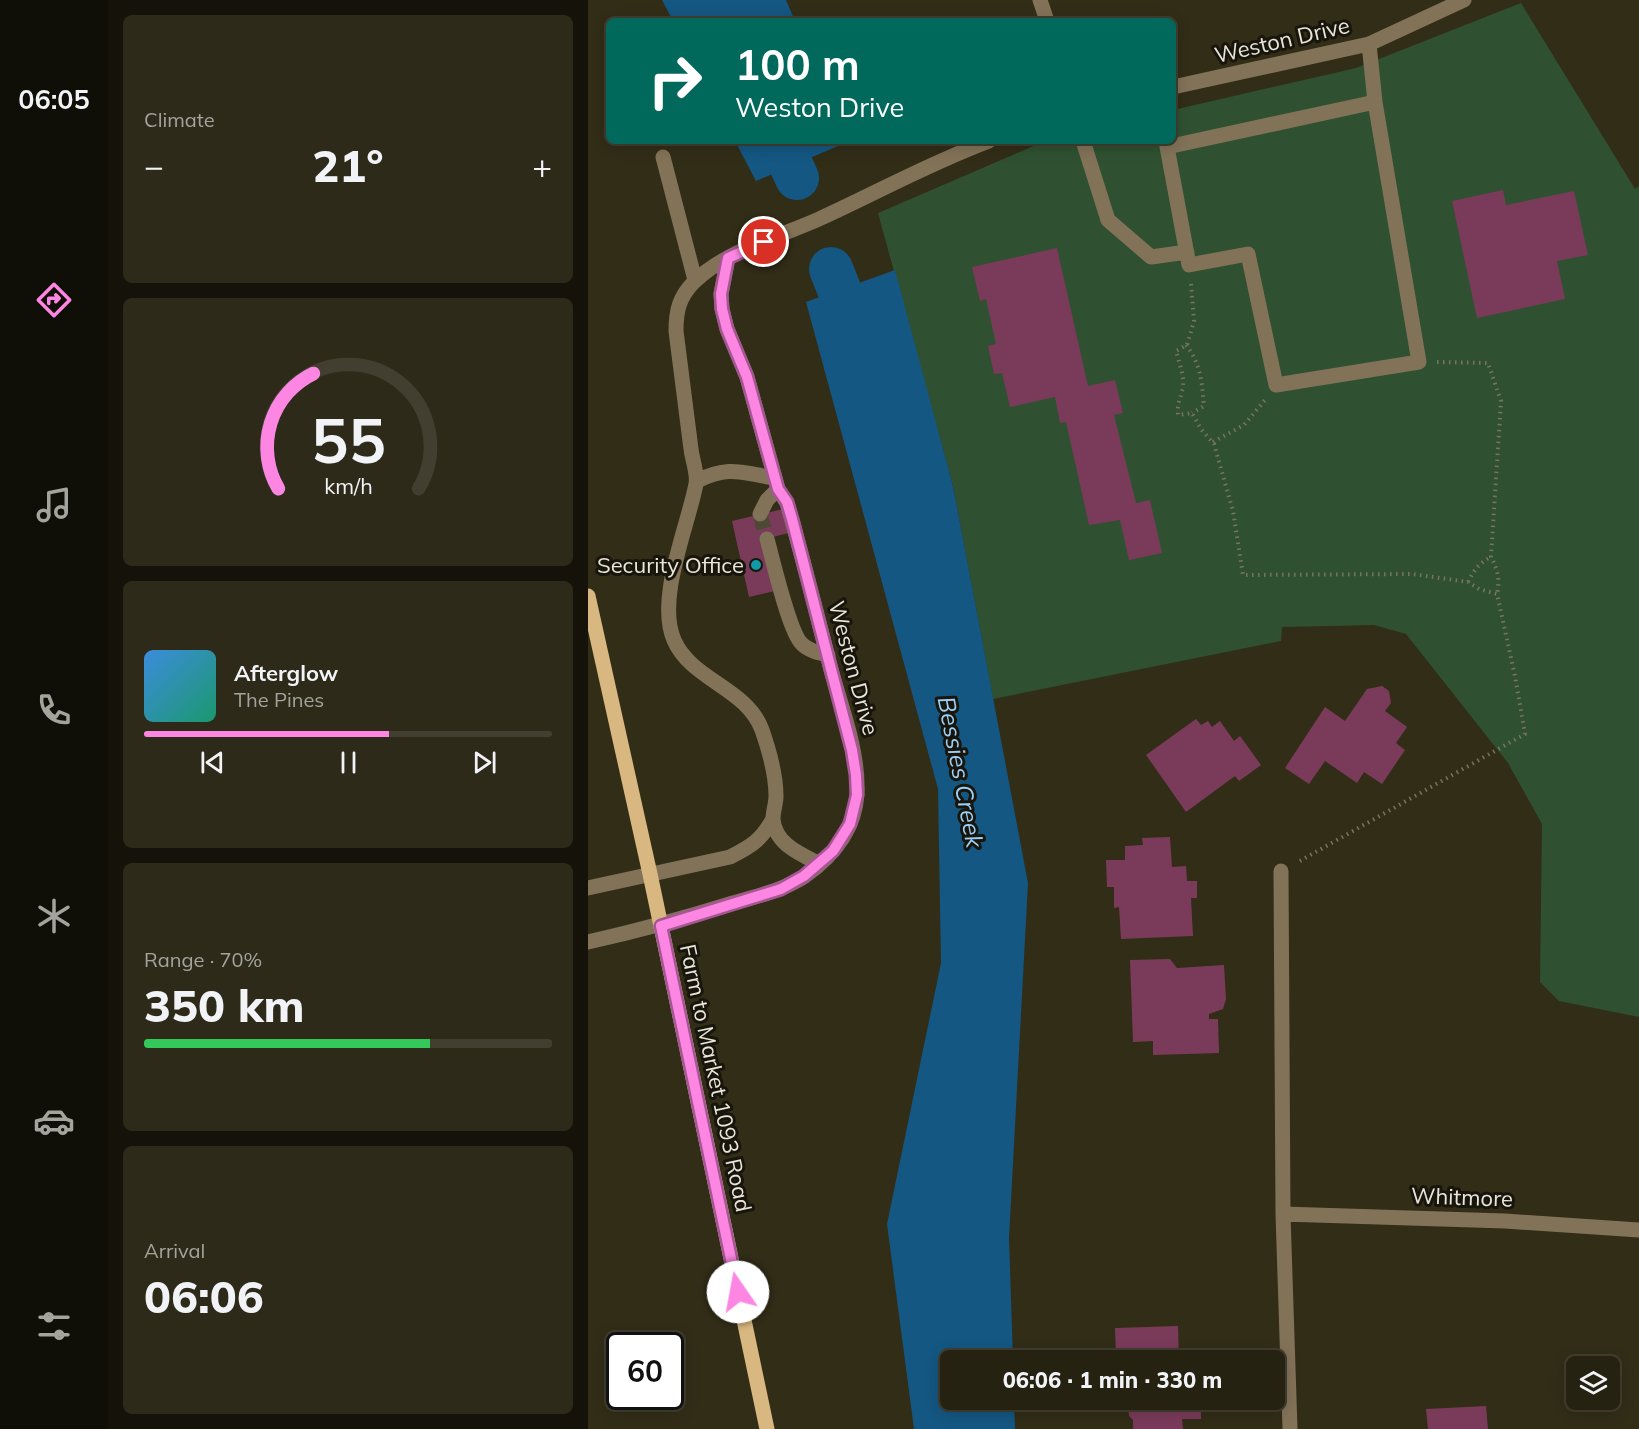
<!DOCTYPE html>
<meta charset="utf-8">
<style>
body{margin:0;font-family:Mulish,sans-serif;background:#2e2a1a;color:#f1f3f6;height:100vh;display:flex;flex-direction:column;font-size:22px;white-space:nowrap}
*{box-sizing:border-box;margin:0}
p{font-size:20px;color:#a4a49f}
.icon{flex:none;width:33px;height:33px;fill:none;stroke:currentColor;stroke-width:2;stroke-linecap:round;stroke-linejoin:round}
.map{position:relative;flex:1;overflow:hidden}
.side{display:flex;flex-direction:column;gap:15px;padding:15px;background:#151309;width:480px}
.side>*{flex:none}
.hud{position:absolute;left:18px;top:18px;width:570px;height:126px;border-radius:9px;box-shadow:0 3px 15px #0003,0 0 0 2px #423f31;background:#00695c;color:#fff;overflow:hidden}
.fabs{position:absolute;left:978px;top:1356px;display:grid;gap:12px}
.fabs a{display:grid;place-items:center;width:54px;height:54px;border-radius:9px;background:#262211;box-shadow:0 3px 15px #0003,0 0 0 2px #423f31;font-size:30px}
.speed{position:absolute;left:18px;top:1332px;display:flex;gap:12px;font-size:30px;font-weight:700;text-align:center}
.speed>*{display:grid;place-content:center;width:78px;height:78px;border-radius:50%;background:#262211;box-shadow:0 3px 15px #0003,0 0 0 2px #423f31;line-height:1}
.speed .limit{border:3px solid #111;border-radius:9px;background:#fff;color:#111}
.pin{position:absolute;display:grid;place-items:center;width:51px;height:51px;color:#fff;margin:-26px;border:3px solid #fff;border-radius:50%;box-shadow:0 2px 6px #0007}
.me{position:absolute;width:66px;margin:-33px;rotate:348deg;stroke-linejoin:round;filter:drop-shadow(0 0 4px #0008)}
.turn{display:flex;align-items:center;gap:21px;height:126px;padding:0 30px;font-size:27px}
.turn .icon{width:78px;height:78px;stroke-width:2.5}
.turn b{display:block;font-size:42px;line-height:51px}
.big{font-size:45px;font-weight:800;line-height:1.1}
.side .card{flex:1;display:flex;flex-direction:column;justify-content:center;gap:9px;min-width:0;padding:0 21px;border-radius:9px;background:#2e2a1a}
.side .dial{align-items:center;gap:0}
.dial svg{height:156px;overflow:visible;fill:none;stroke:#423f31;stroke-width:7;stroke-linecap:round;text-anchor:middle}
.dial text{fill:#f1f3f6;stroke:none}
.song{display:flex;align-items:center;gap:18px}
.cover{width:72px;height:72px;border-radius:9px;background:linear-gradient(135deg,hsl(210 70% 55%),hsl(160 70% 35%))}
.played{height:6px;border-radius:3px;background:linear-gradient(90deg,#fd86e2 60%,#423f31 60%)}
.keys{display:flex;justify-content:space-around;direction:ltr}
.heat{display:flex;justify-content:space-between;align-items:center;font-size:33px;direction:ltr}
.charge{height:9px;border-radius:4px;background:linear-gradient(90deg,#34c759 70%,#423f31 0)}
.trip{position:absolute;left:352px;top:1350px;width:345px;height:60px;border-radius:9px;background:#262211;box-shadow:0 3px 15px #0003,0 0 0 2px #423f31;font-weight:800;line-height:60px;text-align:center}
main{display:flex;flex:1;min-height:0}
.tab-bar{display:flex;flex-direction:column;width:108px;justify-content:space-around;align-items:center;background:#0f0e07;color:#a4a49f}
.tab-bar .icon{width:42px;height:42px}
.tab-bar .current{color:#fd86e2}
.tab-bar b{font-size:27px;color:#f1f3f6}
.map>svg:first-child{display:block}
.green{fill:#2f5131}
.water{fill:#145782}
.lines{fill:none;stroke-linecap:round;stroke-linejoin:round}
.river{stroke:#145782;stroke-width:44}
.building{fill:#7a3b5a}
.minor-tunnel{stroke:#4d4934;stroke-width:15;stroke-dasharray:15 8;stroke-linecap:butt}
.path{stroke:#787462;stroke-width:4;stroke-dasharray:1.5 4.5;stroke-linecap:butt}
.minor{stroke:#827258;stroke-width:15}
.major{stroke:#d9b780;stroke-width:15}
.route-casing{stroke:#a45793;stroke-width:15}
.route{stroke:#fd86e2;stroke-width:10}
.culture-dot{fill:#0f9aa8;stroke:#17150c;stroke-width:2}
.labels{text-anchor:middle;stroke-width:6;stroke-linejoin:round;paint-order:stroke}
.street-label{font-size:22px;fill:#e9e6d9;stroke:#17150c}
.poi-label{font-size:22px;fill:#e9e6d9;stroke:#17150c;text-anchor:end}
.water-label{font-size:24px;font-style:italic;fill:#9ed0f7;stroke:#17150c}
</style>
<main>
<nav class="tab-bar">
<b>06:05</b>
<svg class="icon current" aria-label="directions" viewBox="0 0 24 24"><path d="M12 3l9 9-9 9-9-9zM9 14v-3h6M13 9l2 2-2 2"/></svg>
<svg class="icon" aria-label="music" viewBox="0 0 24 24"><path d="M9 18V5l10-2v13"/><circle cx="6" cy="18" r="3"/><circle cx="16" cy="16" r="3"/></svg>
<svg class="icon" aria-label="phone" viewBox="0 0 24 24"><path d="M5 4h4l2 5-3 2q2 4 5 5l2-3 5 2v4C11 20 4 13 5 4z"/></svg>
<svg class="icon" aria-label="climate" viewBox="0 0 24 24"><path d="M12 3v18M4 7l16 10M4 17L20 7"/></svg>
<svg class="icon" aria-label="car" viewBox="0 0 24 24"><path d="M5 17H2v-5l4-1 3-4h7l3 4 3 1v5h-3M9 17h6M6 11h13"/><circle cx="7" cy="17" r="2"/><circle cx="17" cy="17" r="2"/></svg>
<svg class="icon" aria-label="filters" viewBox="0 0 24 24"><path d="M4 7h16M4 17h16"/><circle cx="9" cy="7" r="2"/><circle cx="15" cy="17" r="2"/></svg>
</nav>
<section class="side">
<div class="card"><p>Climate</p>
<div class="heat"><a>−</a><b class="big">21°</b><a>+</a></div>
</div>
<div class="card dial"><svg viewBox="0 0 100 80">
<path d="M14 69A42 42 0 1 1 86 69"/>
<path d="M14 69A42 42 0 0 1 32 10" stroke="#fd86e2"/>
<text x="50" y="56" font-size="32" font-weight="700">55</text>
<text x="50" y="72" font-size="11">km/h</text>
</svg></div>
<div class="card">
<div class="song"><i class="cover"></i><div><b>Afterglow</b><p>The Pines</p></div></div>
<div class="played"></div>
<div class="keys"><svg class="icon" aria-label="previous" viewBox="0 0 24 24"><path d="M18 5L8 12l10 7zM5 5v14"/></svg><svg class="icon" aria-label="pause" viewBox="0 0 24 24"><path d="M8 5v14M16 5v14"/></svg><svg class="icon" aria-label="next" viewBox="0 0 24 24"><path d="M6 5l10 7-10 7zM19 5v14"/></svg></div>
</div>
<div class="card"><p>Range · 70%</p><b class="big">350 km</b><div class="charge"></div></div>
<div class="card"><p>Arrival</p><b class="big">06:06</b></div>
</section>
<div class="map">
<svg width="1051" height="1429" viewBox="0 0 1051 1429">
<rect width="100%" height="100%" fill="#322d17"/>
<!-- green -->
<path class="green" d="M 933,3 L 1047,189 L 1051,186 L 1051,1017 L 971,1001 L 952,982 L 954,824 L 920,763 L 818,634 L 786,625 L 694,627 L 693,641 L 405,699 L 365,486 L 290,213 L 457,141 L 585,141 L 585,110 L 768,68 Z"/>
<!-- water -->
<path class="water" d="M 74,0 L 198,0 L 207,21 L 85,21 Z
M 147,141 L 256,141 L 257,143 L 168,181 Z
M 307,270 L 365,486 L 440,883 L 421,1238 L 425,1360 L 363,1360 L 363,1400 L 426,1400 L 427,1429 L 326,1429 L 299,1224 L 353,963 L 350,789 L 218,302 Z"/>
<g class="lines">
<!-- river -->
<path class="river" d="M 192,141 L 209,178
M 243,269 L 273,344"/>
</g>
<!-- building -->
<path class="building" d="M 915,190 L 918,205 L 986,191 L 1000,255 L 969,261 L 977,299 L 889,318 L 864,201 Z
M 469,248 L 500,386 L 527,380 L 535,413 L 526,415 L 548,503 L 562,500 L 574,553 L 541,560 L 532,520 L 501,525 L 478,422 L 472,423 L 467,397 L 422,407 L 414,373 L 406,374 L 400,346 L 408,344 L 398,299 L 392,301 L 384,267 Z
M 195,509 L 201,533 L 176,539 L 187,591 L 161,597 L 144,521 Z
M 794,686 L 801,691 L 803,703 L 797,711 L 819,727 L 808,743 L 817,750 L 794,784 L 776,772 L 769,783 L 737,761 L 721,784 L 697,768 L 737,707 L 757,721 L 779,689 Z
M 608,719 L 613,725 L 620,721 L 624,727 L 632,721 L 646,741 L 652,736 L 673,765 L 651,781 L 647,776 L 598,812 L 558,755 Z
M 582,837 L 584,867 L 598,866 L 599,881 L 609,881 L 609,898 L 603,898 L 605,936 L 533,939 L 531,907 L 526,908 L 526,887 L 519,887 L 518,860 L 537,860 L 537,846 L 555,845 L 554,838 Z
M 582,959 L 589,968 L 636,965 L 638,999 L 635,1009 L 621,1014 L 621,1019 L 630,1019 L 631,1053 L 565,1055 L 565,1041 L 545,1042 L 542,960 Z
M 590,1326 L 591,1360 L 553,1360 L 553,1356 L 528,1357 L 527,1328 Z
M 546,1400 L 613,1400 L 613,1419 L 594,1419 L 595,1429 L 545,1429 L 545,1420 L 541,1416 L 540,1406 Z
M 898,1406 L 900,1429 L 840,1429 L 838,1409 Z"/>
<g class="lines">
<!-- minor-tunnel -->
<path class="minor-tunnel" d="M 172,514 L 179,539"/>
<!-- path -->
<path class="path" d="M 603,284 L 606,321 L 599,345 L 588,351 C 591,363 598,379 594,391 C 592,401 589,403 590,415 L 604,413 L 613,429 L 626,444 L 645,511 L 655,575 L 824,574 L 880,582 L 891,589 L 909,594 L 927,676 L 937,734 L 710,862
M 598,345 C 613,364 614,383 616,406 L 604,413
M 849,362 L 900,363 L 913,401 L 903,557 C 910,570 912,580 909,594
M 625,442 L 656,425 L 677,400
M 880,582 C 886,570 891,563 903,557"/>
<!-- minor -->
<path class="minor" d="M 452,0 L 459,21
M 781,44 L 787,102
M 585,87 L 781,44 L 876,0
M 787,102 L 831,362 L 688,385 L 660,254 L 601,265 L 579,147 Z
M 495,141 L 520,220 L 563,257 L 599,252
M 75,157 L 107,280
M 109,481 C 142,465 153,473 187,478
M 172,514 L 179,500 L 190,489
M 179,539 C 185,560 201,632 214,644 C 221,651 231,653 240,655
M 232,864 C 212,854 187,844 185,819 C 185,811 188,804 188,796 C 188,775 181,750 174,730 C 159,688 103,680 86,640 C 68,599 100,526 108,484 C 110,474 104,459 103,449 C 98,409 93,370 88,331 C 88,311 91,297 106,282 C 137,251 191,237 231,219 C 288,193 342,163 401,141
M 693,871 L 695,1214 L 702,1429
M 0,888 L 142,857 C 164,846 173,840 185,819
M 0,942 C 49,931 97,918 145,903 C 169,896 196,890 217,876 C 245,856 267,829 269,794 C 271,753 254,709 243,670 C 229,614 215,558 199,503 L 190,489 L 159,377 L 139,329 L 134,309 L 133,294 L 140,258
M 695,1214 L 917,1221 L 1051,1230"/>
<!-- major -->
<path class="major" d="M 0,596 L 62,874 L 179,1429"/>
</g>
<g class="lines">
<defs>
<path id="route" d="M 150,1292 L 73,926 L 193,889 L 216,876 L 245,851 L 262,824 L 269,795 L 268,775 L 264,750 L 204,519 L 199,502 L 190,489 L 159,377 L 139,329 L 134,309 L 133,294 L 140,258 L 176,242"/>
</defs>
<!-- route casing -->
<use href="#route" class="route-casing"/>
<!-- route -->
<use href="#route" class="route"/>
</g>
<!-- markers -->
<circle class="culture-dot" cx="168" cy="565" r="6"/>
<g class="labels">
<!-- street labels -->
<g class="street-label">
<text transform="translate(694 40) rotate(-13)" y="8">Weston Drive</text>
<text transform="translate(266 668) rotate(75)" y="8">Weston Drive</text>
<text transform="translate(128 1078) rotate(78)" y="8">Farm to Market 1093 Road</text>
<text transform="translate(874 1197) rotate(2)" y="8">Whitmore</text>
</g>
<!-- poi labels -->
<g class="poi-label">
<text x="156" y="573">Security Office</text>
</g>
<!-- water labels -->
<g class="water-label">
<text transform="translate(372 772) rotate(79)" y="8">Bessies Creek</text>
</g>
</g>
</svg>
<div class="fabs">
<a><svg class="icon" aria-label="layers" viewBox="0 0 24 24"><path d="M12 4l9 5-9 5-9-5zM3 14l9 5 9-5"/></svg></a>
</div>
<div class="speed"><div class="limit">60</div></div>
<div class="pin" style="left:176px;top:242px;background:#d93025"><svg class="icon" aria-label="arrive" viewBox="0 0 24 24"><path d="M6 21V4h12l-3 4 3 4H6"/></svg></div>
<svg class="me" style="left:150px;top:1292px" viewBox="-20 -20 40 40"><circle r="19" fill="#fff"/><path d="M0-13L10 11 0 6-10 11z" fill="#fd86e2"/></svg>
<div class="trip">06:06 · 1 min · 330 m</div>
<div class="hud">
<div class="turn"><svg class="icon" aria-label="right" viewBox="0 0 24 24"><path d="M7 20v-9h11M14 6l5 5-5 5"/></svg><div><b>100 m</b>Weston Drive</div></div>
</div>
</div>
</main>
